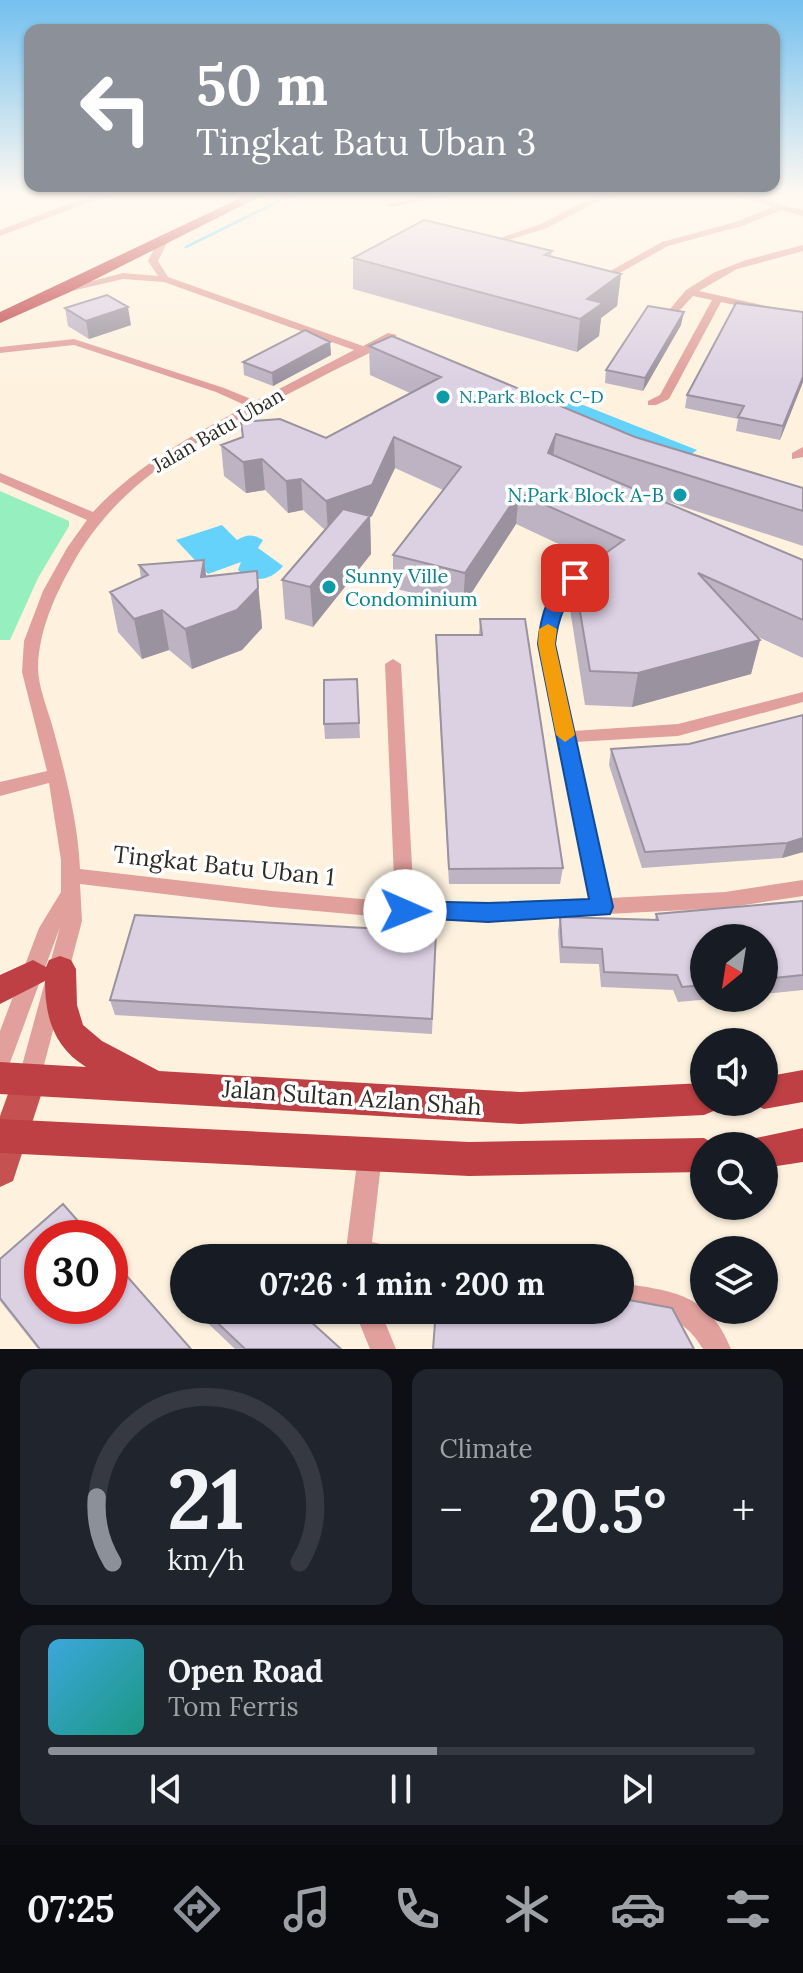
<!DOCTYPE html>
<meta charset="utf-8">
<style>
body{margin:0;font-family:Lora,serif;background:#20242c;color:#f1f3f6;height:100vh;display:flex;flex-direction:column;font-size:30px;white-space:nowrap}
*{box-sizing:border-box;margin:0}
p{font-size:26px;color:#9ea1a6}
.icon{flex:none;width:44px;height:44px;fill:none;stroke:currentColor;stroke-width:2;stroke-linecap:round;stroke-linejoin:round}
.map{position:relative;height:1349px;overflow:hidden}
.drawer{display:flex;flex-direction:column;gap:20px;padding:20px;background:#0d0f14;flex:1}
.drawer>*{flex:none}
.banner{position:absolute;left:24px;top:24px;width:756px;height:168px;border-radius:16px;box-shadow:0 2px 6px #0004;background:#8c9099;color:#fff;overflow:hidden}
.needle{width:52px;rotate:210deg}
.tools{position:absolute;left:690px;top:924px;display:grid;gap:16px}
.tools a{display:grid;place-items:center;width:88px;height:88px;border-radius:50%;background:#171b24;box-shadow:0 2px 6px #0004;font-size:40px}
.speed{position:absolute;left:24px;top:1220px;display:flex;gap:16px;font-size:40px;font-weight:700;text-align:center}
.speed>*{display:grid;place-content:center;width:104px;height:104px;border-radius:50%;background:#171b24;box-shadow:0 2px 6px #0004;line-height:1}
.speed .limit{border:12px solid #d22;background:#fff;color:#111}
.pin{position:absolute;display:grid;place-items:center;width:68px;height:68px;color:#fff;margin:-34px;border-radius:16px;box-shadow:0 4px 12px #0006}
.me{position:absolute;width:88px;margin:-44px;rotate:91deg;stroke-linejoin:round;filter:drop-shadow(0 0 6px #0008)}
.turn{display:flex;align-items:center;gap:28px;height:168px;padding:0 40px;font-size:36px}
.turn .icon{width:104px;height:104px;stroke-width:2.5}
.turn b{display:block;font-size:56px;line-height:68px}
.big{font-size:60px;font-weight:700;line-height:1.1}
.drawer .card{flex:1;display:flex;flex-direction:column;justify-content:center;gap:12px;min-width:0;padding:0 28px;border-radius:16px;background:#20242c}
.drawer .dial{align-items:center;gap:0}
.dial svg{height:208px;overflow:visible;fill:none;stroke:#363941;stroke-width:7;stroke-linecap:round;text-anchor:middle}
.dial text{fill:#f1f3f6;stroke:none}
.song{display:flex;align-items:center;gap:24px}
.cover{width:96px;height:96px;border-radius:12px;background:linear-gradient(135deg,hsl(200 70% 55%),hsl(170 70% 35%))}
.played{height:8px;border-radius:4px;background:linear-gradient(90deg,#8c9099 55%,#363941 55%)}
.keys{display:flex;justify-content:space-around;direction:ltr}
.heat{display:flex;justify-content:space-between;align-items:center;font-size:44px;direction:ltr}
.drawer .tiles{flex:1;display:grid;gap:20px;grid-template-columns:1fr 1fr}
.card:last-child{grid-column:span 2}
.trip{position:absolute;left:170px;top:1244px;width:464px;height:80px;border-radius:40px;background:#171b24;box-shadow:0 2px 6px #0004;font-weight:700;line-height:80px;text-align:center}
.menu{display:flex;height:128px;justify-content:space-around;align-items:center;background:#090b0e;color:#9ea1a6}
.menu .icon{width:56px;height:56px}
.menu .on{color:#8c9099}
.menu b{font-size:36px;color:#f1f3f6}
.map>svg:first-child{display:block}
.green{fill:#95efbe}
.water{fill:#64d2fa}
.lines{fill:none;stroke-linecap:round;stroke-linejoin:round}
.stream{stroke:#64d2fa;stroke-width:3}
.minor{fill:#e1a09c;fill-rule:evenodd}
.primary{fill:#c55251;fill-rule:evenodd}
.trunk{fill:#bf4044;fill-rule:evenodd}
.wall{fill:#bdb3c3}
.shaded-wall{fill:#9a929f}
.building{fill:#dcd0e3;stroke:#9a929f;stroke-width:2}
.route{fill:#1a73e8;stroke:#114b97;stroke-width:2}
.slow{fill:#f59e0b}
.culture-dot{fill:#0f9aa8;stroke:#fff;stroke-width:3}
.labels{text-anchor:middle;stroke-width:7;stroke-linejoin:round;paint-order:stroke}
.far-culture-label{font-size:18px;fill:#0d838f;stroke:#fff;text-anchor:start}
.street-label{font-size:20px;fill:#2f2b24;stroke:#fff}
.culture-label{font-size:20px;fill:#0d838f;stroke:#fff;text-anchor:end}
.near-street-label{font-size:24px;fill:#2f2b24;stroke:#fff}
</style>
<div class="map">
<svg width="803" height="1349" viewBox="0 0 803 1349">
<rect width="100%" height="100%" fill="#fef2df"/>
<!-- green -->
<path class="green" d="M 0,491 L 69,521 L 69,526 L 38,578 L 10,640 L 0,640 Z"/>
<!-- water -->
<path class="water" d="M 573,401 L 697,450 L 666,472 L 540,420 Z
M 222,525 L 237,540 C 247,534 253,534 263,540 L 258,548 L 283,566 C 271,581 252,584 238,570 L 241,562 L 208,574 L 176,540 Z"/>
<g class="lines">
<!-- stream -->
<path class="stream" d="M 186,247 L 295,193"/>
<!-- minor -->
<path class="minor" d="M 109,193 L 123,193 L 82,205 L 0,236 L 0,230 L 76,201 Z
M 445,193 L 464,193 L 391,207 L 387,204 Z
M 609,193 L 621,193 L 597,202 L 547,228 L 490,246 L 485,243 L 541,224 L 591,198 Z
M 726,193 L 739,193 L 803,210 L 803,216 L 781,210 L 745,225 L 668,246 L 618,274 L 612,274 L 612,270 L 662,242 L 739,221 L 772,207 Z
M 162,240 L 167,243 L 158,261 L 168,277 L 363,346 L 388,333 L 397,335 C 377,352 347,363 323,376 C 228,426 126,466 72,565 C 54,597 39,631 38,667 C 38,688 49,712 54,732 C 66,776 78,823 80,869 L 272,891 L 395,902 L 385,664 L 393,659 L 401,664 L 414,903 L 488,904 L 590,899 L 538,644 C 542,617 553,596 570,575 L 575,574 L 582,578 C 539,638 558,665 573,731 L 678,724 L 803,692 L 803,702 L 678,736 L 575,742 L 610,898 L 725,892 L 803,880 L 803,896 L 725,908 L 488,920 L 405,919 L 272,907 L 80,884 L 82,921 L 40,1080 L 37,1087 L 29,1090 L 21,1087 L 18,1080 L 60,927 L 11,1060 L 8,1067 L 0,1070 L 0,1031 L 39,928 L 61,892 L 61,860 L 49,783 L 0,796 L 0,782 L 47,771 L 22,672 L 24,641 L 43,591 L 67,548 L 87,520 L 0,482 L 0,473 L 93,512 C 137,465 191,436 247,406 L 216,392 L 74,345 L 0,353 L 0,347 L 74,339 L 224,388 L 256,401 L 354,350 L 164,282 L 123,279 L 67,292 L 62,289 L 123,273 L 158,276 L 148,261 L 157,243 Z
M 803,245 L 803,251 L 737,269 L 699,291 L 803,314 L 803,320 L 721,302 L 669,399 L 656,405 L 648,405 L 648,401 L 660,395 L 712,300 L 693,296 L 679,311 L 671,311 L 670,309 L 686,290 L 715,272 L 746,260 Z
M 803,447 L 803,457 L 792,459 L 792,453 Z
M 370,1143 L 378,1147 L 382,1155 L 372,1242 L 401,1249 L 405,1258 L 345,1258 L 358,1155 L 362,1147 Z
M 620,1283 C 674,1291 709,1294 731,1349 L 703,1349 C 682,1313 657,1315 620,1309 Z
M 354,1310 L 380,1310 L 396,1349 L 370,1349 Z"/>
<!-- primary -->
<path class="primary" d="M 29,1064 L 41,1069 L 46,1080 L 13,1181 L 0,1187 L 0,1116 L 17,1069 Z"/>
<!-- trunk -->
<path class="trunk" d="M 251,193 L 267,193 L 70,292 L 0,323 L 0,312 Z
M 60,956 L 71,960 L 76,969 L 77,1005 L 83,1025 L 102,1041 L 159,1071 L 520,1092 L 704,1083 L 704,1102 L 720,1102 L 716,1110 L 704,1115 L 520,1124 L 0,1094 L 0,1062 L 86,1067 C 54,1047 45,1018 45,981 L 0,1004 L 0,975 L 33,960 L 46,967 L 49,960 Z
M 803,1070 L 803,1102 L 764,1109 L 752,1104 L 751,1102 L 764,1102 L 764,1077 Z
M 0,1119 L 469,1142 L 704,1138 L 718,1146 L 704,1146 L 704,1172 L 469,1176 L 0,1153 Z
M 803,1128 L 803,1162 L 764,1168 L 764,1146 L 748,1146 L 751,1139 Z"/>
</g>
<!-- wall -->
<path class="wall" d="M 552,251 L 551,257 L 621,274 L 617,306 L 601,318 L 599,336 L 577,352 L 353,289 L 353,258 Z
M 65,308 L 131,325 L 89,339 L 68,326 Z
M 803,312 L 803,382 L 780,440 L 736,431 L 738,419 L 685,408 L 687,395 Z
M 681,325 L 643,391 L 605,383 L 606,370 Z
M 330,342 L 331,355 L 273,386 L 244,375 L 243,362 Z
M 369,346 L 635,437 L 803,488 L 803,546 L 659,499 L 803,560 L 803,658 L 756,636 L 760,640 L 751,674 L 632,707 L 585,705 L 570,609 L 574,576 L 595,561 L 516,524 L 463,606 L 393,588 L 393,555 L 443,490 L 395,468 L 372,516 L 370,517 L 371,554 L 313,627 L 285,619 L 282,580 L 325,530 L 303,510 L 288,513 L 265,490 L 246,493 L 224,476 L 221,445 L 326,438 L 410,393 L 370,375 Z
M 204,560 L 206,576 L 261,610 L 262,628 L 242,650 L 192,669 L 169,650 L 142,659 L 118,632 L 110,592 L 141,578 L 139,565 Z
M 480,619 L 563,868 L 560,884 L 449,884 L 436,650 L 436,635 L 479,635 Z
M 357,679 L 360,738 L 325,739 L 324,724 Z
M 689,744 L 803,852 L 782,858 L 642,868 L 609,765 L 611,749 Z
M 803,901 L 803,990 L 764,994 L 764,938 L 704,938 L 704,998 L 722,998 L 678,1002 L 673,990 L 601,987 L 599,964 L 560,963 L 558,932 L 560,917 L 655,920 L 656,914 Z
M 436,932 L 432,1034 L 115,1015 L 110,1000 Z
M 0,1259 L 191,1349 L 38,1349 L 0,1301 Z
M 196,1310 L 298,1310 L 341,1349 L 235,1349 L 197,1313 Z"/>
<!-- shaded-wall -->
<path class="shaded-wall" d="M 621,274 L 617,306 L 601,318 L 599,336 L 577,352 L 580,319 L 587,299 Z
M 128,307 L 131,325 L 89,339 L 86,321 Z
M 684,312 L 681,325 L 643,391 L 645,378 Z
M 330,342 L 331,355 L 273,386 L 272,373 Z
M 803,377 L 803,382 L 780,440 L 783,426 Z
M 556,434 L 552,465 L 548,453 Z
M 394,437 L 395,468 L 372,516 L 370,517 L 371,554 L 313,627 L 310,587 L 328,532 L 326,501 Z
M 262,459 L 265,490 L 246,493 L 243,462 Z
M 301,479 L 303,510 L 288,513 L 286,481 Z
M 519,493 L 516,524 L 463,606 L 465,573 Z
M 204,560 L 209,599 L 201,577 Z
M 257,571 L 262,628 L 242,650 L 192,669 L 185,629 Z
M 162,610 L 169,650 L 142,659 L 134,619 Z
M 760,640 L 751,674 L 632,707 L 638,673 Z
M 803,838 L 803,852 L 782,858 L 787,843 Z"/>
<!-- building -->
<path class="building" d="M 424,220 L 552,251 L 545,255 L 621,274 L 587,299 L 603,303 L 580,319 L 353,258 Z
M 107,295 L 128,307 L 86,321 L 65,308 Z
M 736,303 L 803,312 L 803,377 L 783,426 L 738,417 L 744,406 L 687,395 Z
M 648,306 L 684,312 L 645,378 L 606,370 Z
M 305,330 L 330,342 L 272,373 L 243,362 Z
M 392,336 L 635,437 L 803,488 L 803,511 L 556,434 L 548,453 L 803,560 L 803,620 L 698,573 L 760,640 L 638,673 L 590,671 L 574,576 L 624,540 L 519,493 L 465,573 L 393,555 L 461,467 L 394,437 L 372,485 L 326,501 L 301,479 L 286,481 L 262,459 L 243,462 L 221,445 L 243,437 L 241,422 L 280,419 L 326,438 L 441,377 L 369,346 Z
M 343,509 L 370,516 L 310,587 L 282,580 Z
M 204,560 L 201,577 L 257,571 L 258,588 L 237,610 L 185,629 L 162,610 L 134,619 L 110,592 L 148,575 L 139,565 Z
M 480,619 L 525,619 L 563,868 L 449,869 L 436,635 L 482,635 Z
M 357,679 L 359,723 L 324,724 L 324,680 Z
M 803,715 L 803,838 L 787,843 L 645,852 L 611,749 L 689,744 Z
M 803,901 L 803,975 L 764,979 L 764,938 L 704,938 L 704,985 L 682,987 L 677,975 L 604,972 L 602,949 L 562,947 L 560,917 L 658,920 L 656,914 Z
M 135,915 L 436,932 L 432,1019 L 110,1000 Z
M 63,1204 L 93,1238 L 42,1238 L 42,1306 L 110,1306 L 110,1257 L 191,1349 L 40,1349 L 0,1298 L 0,1259 Z
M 234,1253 L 239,1258 L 230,1258 Z
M 440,1255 L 457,1258 L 440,1258 Z
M 620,1288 L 624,1299 L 672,1308 L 694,1349 L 433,1349 L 436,1310 L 620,1310 Z
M 204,1310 L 298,1310 L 341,1349 L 245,1349 Z"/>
<!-- sky -->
<linearGradient id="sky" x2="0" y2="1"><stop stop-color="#73c0ef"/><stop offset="0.51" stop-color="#fff9f1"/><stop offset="1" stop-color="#fff9f1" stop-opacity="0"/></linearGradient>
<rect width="803" height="382" fill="url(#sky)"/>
<!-- route -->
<path class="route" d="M 575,573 L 583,578 C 566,601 558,616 555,644 L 613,907 L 610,914 L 488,922 L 397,917 L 394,911 L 397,904 L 405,901 L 488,903 L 589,899 L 538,644 C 540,621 548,581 575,573 Z"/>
<!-- slow -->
<path class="slow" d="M 548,624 L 557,629 L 555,644 L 575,735 L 565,742 L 556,735 L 538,644 L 539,629 Z"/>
<!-- markers -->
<g class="culture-dot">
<circle cx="443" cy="397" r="8"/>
<circle cx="680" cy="495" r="8"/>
<circle cx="329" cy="587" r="8"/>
</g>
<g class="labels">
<!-- far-culture labels -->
<g class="far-culture-label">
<text x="459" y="403">N.Park Block C-D</text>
</g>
<!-- street labels -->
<g class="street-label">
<text transform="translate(218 430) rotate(-30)" y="7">Jalan Batu Uban</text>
</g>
<!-- culture labels -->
<g class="culture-label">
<text x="664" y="502">N.Park Block A-B</text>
<text x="345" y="583" text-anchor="start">Sunny Ville<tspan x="345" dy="23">Condominium</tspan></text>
</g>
<!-- near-street labels -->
<g class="near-street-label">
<text transform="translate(224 866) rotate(6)" y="8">Tingkat Batu Uban 1</text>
<text transform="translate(352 1098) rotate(4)" y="8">Jalan Sultan Azlan Shah</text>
</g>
</g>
</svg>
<div class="tools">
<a><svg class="needle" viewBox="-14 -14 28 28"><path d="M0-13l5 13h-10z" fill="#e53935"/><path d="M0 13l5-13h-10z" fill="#9ea1a6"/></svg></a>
<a><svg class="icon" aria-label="sound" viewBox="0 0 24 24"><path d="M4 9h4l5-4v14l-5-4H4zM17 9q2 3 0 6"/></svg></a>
<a><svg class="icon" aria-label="search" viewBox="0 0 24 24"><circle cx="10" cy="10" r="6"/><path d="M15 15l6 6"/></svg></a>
<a><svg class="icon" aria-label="layers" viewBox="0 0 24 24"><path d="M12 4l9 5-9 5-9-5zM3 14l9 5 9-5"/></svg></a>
</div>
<div class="speed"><div class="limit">30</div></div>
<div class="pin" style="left:575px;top:578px;background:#d93025"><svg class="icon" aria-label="arrive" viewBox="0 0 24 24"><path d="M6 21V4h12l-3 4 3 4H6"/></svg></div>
<svg class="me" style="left:405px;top:911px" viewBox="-20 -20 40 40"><circle r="19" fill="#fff"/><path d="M0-13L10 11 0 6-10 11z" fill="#1a73e8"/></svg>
<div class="trip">07:26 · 1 min · 200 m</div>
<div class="banner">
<div class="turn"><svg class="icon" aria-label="left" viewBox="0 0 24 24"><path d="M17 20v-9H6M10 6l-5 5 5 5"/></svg><div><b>50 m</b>Tingkat Batu Uban 3</div></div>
</div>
</div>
<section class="drawer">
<div class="tiles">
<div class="card dial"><svg viewBox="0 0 100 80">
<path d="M14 69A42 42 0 1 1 86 69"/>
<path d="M14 69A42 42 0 0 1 8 44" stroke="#8c9099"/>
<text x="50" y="56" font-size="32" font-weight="700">21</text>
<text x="50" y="72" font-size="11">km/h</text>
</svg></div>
<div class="card"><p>Climate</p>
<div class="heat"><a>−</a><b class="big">20.5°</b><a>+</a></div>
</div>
<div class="card">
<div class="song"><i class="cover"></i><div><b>Open Road</b><p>Tom Ferris</p></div></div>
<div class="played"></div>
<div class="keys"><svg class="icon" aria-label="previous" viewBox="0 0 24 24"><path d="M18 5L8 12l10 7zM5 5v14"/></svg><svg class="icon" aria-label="pause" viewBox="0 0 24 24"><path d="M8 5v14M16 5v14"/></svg><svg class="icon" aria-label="next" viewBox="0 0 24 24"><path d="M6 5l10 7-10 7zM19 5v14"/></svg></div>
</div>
</div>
</section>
<nav class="menu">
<b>07:25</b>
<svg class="icon on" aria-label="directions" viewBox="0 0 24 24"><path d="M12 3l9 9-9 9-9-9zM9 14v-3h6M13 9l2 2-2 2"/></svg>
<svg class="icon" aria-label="music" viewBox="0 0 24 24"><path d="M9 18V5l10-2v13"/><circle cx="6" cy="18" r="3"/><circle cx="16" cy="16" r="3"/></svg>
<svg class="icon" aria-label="phone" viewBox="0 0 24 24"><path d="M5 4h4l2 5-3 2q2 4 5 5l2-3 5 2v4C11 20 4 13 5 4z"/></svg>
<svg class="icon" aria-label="climate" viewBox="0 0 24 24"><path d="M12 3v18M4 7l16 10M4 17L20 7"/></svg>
<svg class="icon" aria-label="car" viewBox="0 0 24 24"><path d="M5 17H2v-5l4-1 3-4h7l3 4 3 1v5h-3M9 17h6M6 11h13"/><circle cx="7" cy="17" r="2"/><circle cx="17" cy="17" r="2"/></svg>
<svg class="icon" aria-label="filters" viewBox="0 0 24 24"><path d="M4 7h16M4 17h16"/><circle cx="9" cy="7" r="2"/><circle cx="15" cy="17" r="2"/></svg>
</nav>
